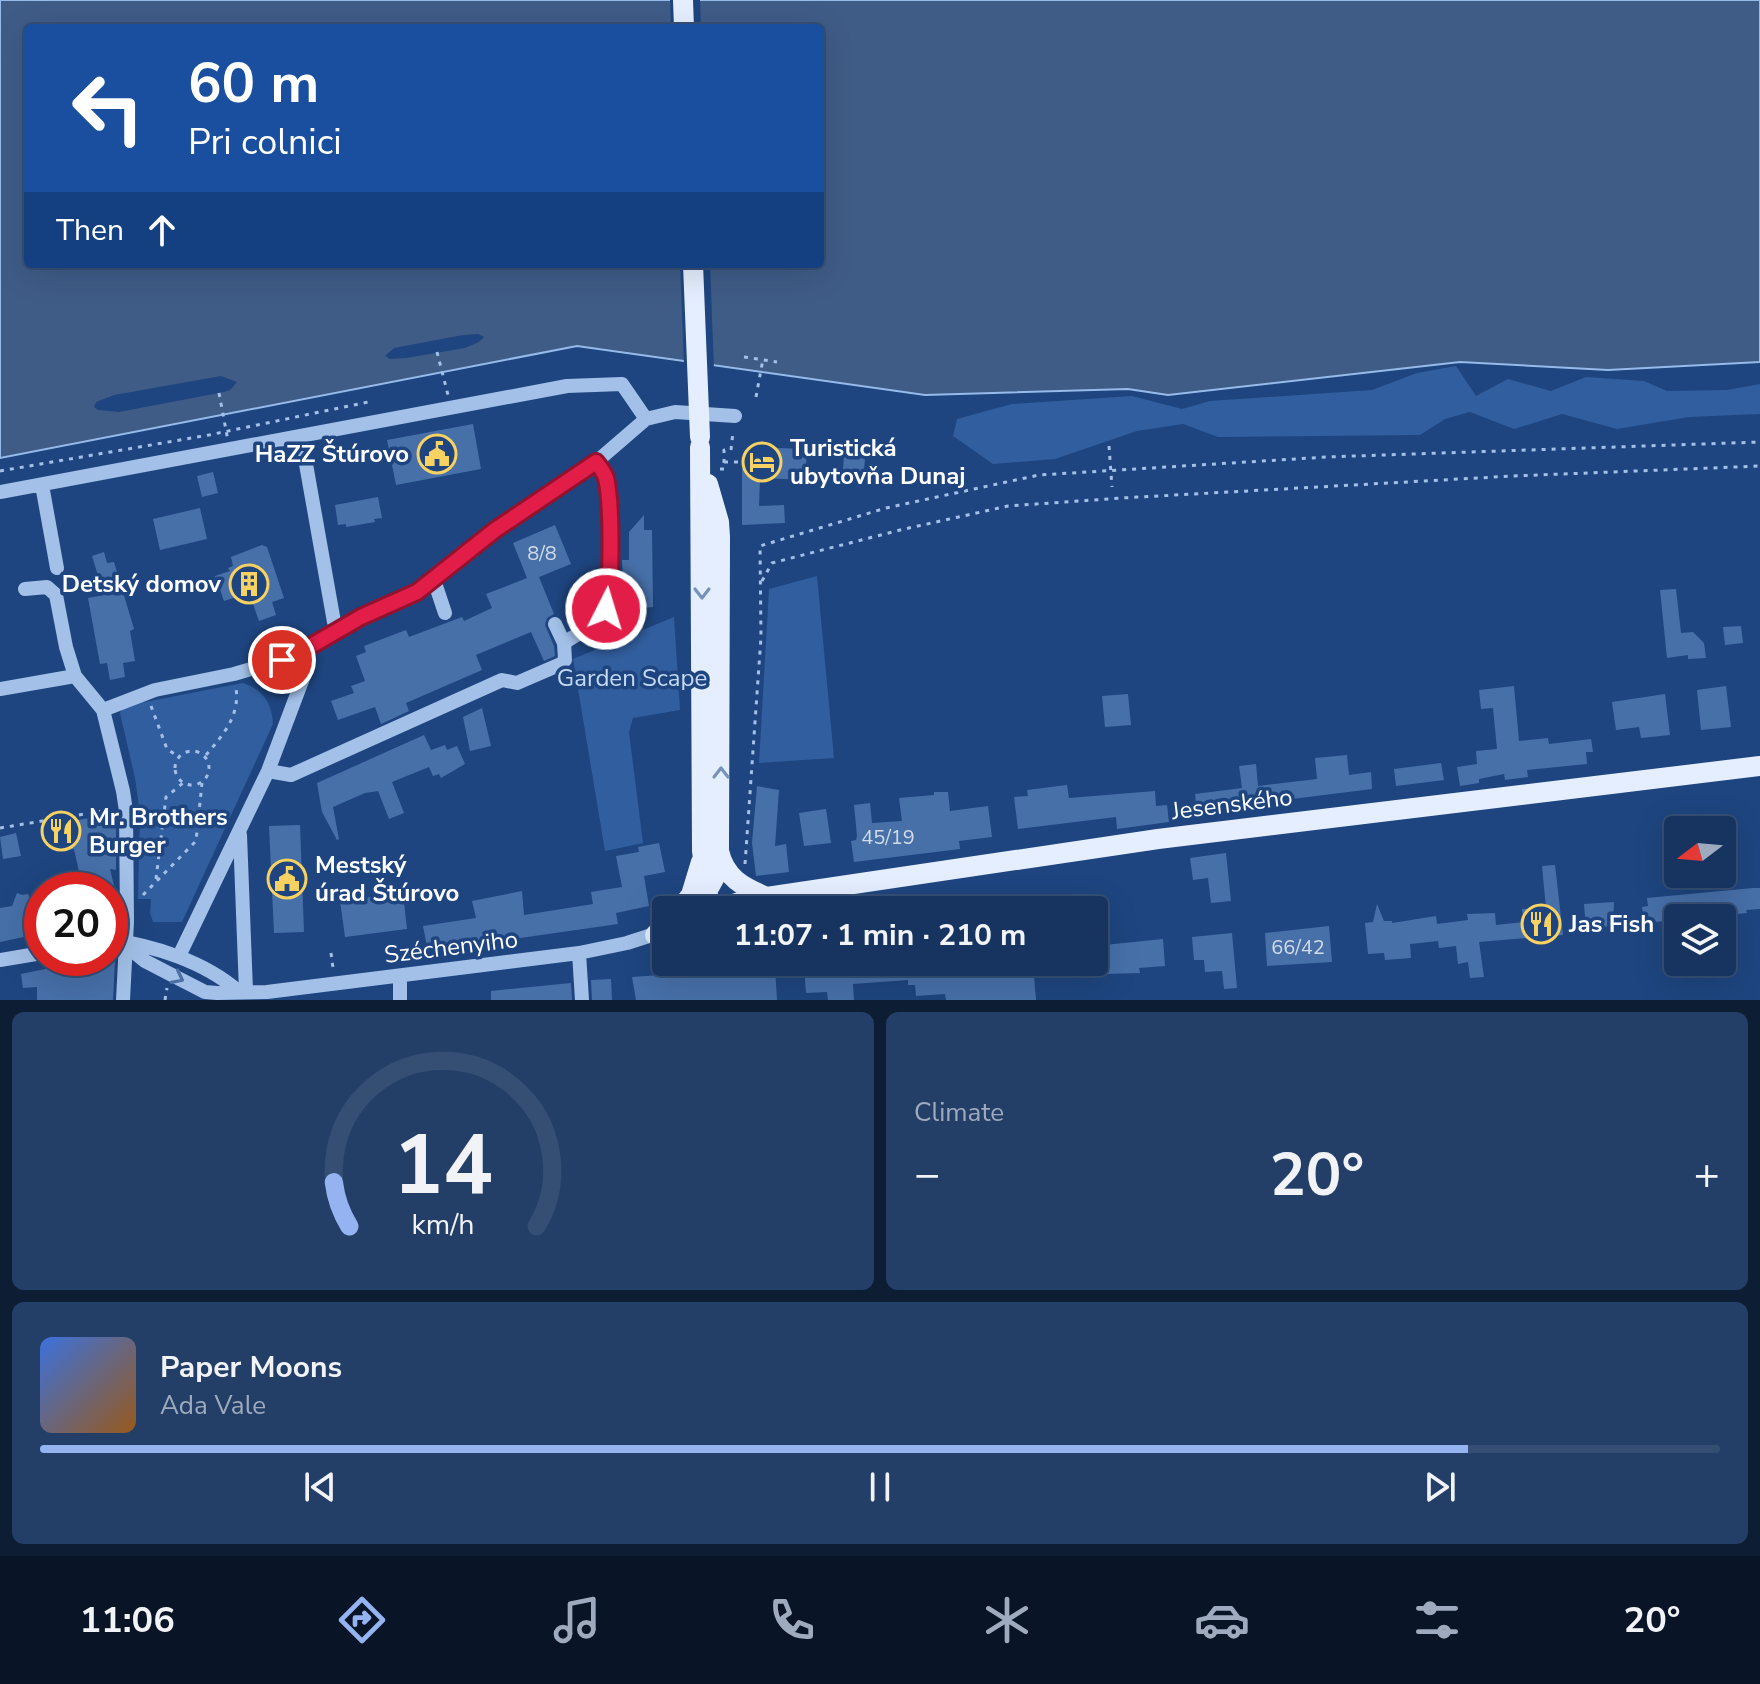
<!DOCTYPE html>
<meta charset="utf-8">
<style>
body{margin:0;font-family:"Nunito Sans",sans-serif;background:#233f68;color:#f1f3f6;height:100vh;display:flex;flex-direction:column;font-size:30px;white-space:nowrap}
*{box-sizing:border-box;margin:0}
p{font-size:26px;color:#9eaabd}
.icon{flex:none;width:44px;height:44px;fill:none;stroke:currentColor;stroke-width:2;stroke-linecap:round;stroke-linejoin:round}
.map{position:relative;height:1000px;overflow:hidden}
.drawer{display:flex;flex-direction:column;gap:12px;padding:12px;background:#0c1d34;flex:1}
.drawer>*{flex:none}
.hud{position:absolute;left:24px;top:24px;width:800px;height:244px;border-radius:8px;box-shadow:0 8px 32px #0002,0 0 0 2px #354f74;background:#1a4fa0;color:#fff;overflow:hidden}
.needle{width:52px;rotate:254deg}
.buttons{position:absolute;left:1664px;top:816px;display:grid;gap:16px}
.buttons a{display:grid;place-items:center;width:72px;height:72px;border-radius:8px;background:#16345f;box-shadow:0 8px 32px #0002,0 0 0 2px #354f74;font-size:40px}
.speed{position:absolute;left:24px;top:872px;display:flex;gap:16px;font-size:40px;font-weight:700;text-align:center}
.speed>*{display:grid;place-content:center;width:104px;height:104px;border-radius:50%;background:#16345f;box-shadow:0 8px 32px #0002,0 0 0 2px #354f74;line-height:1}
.speed .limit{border:12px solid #d22;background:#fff;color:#111}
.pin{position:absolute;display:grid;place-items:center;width:68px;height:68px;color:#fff;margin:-34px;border:4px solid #fff;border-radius:50%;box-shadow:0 2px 8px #0007}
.me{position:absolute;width:88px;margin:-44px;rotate:5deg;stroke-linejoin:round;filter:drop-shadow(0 0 6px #0008)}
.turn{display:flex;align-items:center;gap:28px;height:168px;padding:0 32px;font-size:36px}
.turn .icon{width:104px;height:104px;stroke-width:2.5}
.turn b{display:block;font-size:56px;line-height:68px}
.then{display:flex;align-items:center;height:76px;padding:0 32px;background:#0003;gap:16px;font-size:30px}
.big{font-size:60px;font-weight:700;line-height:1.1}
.drawer .tile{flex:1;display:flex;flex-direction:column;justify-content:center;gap:12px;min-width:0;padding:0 28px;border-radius:12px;background:#233f68}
.drawer .dial{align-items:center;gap:0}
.dial svg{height:208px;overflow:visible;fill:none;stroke:#354f74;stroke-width:7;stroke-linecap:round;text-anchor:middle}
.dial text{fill:#f1f3f6;stroke:none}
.song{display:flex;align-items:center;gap:24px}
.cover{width:96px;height:96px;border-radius:12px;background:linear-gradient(135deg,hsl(220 70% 55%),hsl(30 70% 35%))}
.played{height:8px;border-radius:4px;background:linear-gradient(90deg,#95b2f1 85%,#354f74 85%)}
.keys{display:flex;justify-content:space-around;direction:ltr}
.heat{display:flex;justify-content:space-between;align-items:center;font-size:44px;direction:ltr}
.drawer .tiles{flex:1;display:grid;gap:12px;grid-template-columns:1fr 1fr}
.tile:last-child{grid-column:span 2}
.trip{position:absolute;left:652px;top:896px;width:456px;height:80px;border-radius:8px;background:#16345f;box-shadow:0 8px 32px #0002,0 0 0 2px #354f74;font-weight:700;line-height:80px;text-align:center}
.tabs{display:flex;height:128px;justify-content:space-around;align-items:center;background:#091526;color:#9eaabd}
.tabs .icon{width:56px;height:56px}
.tabs .active{color:#95b2f1}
.tabs b{font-size:36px;color:#f1f3f6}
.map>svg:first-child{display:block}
.green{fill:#315e9e}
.water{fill:#3f5c87;stroke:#96baea;stroke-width:2;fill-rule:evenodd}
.pier{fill:#1e457f}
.building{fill:#4770a9}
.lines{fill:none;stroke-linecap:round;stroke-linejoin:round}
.path{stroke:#a2c0e8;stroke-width:3;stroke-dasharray:4 6;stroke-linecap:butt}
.minor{stroke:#a2c0e8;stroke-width:14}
.major{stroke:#e5eefe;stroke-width:20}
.path-bridge{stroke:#a2c0e8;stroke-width:3;stroke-dasharray:4 6;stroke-linecap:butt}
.major-bridge{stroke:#e5eefe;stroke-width:20}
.oneway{stroke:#7891b8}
.oneway2{stroke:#4c70a4}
.route-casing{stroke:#92132f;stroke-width:20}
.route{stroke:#e11d48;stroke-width:14}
.labels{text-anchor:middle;stroke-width:7;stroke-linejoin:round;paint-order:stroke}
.number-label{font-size:20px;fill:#d1dbea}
.poi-label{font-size:24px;font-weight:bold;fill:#fff;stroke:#1e457f;text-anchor:start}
.park-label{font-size:24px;fill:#c6daf6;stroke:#1e457f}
.street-label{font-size:24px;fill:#fff;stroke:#1e457f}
</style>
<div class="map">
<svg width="1760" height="1000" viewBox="0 0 1760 1000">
<rect width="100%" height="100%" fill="#1e457f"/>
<!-- green -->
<path class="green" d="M 1456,366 L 1476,396 L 1508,379 L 1551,391 L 1586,377 L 1644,381 L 1667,391 L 1727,390 L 1760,384 L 1760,414 L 1689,417 L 1617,429 L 1562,414 L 1514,429 L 1470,412 L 1445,419 L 1420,435 L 1218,437 L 1183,424 L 1137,431 L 1055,459 L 993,464 L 953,436 L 957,419 L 1012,404 L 1132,396 L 1182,409 L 1210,401 L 1372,390 L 1417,373 Z
M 817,576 L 834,758 L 759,763 L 769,589 Z
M 674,617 L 680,710 L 633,718 L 629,732 L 643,843 L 605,851 L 573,659 Z
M 243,683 C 263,690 272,703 273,724 L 182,922 L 153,922 L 150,913 L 151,899 L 138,899 L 140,813 L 135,778 L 120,713 L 124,706 Z"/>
<!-- water -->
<path class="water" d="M 0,0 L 1760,0 L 1760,362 L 1608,370 L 1460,362 L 1168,395 L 1128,389 L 925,395 L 577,346 L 0,458 ZM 28,28 L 820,28 L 820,264 L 28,264 Z"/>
<!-- pier -->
<path class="pier" d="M 670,0 L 700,0 L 701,28 L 671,28 Z
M 680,264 L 710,264 L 714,369 L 684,365 Z
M 478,334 L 484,337 L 479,342 L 465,348 L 406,358 L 390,359 L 385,356 L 394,348 L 463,335 Z
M 221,376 L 237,382 L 230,390 L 224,392 L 119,412 L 98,410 L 94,407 L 96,402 L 114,395 Z"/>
<!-- building -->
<path class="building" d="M 473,424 L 481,469 L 396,485 L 387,440 Z
M 751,447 L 807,449 L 805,480 L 760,478 L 759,506 L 784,505 L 785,523 L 742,525 L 742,468 L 750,468 Z
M 844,456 L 865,458 L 863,482 L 842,482 Z
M 213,472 L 218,493 L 202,497 L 197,476 Z
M 378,497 L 382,518 L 374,519 L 375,522 L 346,527 L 346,524 L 338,525 L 335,505 Z
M 200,508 L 207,539 L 160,550 L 153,519 Z
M 644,515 L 644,530 L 652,530 L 653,607 L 629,609 L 629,579 L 623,579 L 622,560 L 629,560 L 629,532 Z
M 555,525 L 571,564 L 539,577 L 554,614 L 547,618 L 545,625 L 554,646 L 555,656 L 544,661 L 531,632 L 476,655 L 482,670 L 406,703 L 409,711 L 381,724 L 375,707 L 338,720 L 331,701 L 354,693 L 351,686 L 365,681 L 356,656 L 366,652 L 364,646 L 406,630 L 409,637 L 462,617 L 464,621 L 492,608 L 486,594 L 527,578 L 513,543 Z
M 262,545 L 267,547 L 284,598 L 272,602 L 276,615 L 259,621 L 249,593 L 224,601 L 215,576 L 230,571 L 228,568 L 233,566 L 231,557 Z
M 104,552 L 107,563 L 114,562 L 134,629 L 130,631 L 135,661 L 123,663 L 125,677 L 110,680 L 107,663 L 100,664 L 88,598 L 104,595 L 92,556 Z
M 1676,589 L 1681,633 L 1693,632 L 1704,643 L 1706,658 L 1688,659 L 1688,655 L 1667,658 L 1660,590 Z
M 1741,626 L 1743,643 L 1725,645 L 1723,627 Z
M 1514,686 L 1519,741 L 1548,738 L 1549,744 L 1591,739 L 1593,752 L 1586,752 L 1587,764 L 1527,770 L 1528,777 L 1505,780 L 1504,774 L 1479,779 L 1479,783 L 1460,786 L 1457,767 L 1477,764 L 1476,751 L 1497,749 L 1493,708 L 1481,709 L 1479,690 Z
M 1726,686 L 1731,727 L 1701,730 L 1697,690 Z
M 1128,694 L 1131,725 L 1105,727 L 1102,696 Z
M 1665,694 L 1670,735 L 1641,738 L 1639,727 L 1616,730 L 1612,702 Z
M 482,708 L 491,746 L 470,751 L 463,717 Z
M 424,735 L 431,750 L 445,745 L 447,750 L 457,746 L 465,764 L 441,778 L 439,774 L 433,776 L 429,767 L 392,782 L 404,813 L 389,819 L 378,791 L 365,793 L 333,807 L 339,839 L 337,840 L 322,812 L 317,783 Z
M 1347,755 L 1349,775 L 1371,772 L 1372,789 L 1197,811 L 1195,794 L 1242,788 L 1239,766 L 1256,764 L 1258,786 L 1317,779 L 1315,758 Z
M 1441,763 L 1444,780 L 1396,786 L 1394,769 Z
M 1067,785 L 1069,798 L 1155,791 L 1156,806 L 1167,805 L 1169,822 L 1117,829 L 1116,817 L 1018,829 L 1014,797 L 1028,796 L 1027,790 Z
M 757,786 L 779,790 L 775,846 L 786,844 L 789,872 L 756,876 L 752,843 Z
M 934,792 L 948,792 L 950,811 L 988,806 L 992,837 L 959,841 L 960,849 L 854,862 L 851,841 L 856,840 L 857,836 L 854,805 L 870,803 L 872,823 L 902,821 L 899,798 L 934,795 Z
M 826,809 L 831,843 L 804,846 L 799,813 Z
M 113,814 L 116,830 L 116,870 L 110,869 L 115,890 L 83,890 L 74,849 L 65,851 L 63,838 L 53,840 L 49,825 Z
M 300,825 L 304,932 L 274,933 L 269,826 Z
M 16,833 L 21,856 L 3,859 L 0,837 Z
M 659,843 L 665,872 L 644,876 L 649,906 L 616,913 L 618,924 L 428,951 L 423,926 L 476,918 L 472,901 L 522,891 L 524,915 L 593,904 L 591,892 L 622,887 L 616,856 L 639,852 L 638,847 Z
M 1226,853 L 1231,901 L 1211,903 L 1208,878 L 1193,880 L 1190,858 Z
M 1555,865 L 1563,935 L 1479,942 L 1484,977 L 1470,978 L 1468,962 L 1458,964 L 1456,946 L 1439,948 L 1438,941 L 1410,944 L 1411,958 L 1385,960 L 1384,953 L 1368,954 L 1365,923 L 1373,922 L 1377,904 L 1384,921 L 1392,921 L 1392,923 L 1436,916 L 1437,924 L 1468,920 L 1467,914 L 1495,913 L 1496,925 L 1524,922 L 1522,909 L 1546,908 L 1542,866 Z
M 1753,888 L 1760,888 L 1760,909 L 1746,910 L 1747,913 L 1644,923 L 1642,907 L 1648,906 L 1647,898 Z
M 17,893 L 22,895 L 28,894 L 29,897 L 42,894 L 42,933 L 0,942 L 0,908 L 12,906 Z
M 403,893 L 407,929 L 345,937 L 340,901 Z
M 1614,902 L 1613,926 L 1586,928 L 1584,904 Z
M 1329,926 L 1332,962 L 1267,966 L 1265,933 Z
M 1232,933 L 1237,988 L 1224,989 L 1222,971 L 1205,972 L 1204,960 L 1194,960 L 1192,937 Z
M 1163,939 L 1165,966 L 1139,968 L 1140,973 L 1104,974 L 1103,962 L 1094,962 L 1094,946 Z
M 89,960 L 115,961 L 113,1000 L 37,1000 L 37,987 L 23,988 L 21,974 Z
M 824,962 L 1084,962 L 1084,972 L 1034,976 L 1036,1000 L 946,1000 L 945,994 L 916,996 L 915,985 L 908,985 L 908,980 L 853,984 L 854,1000 L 828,1000 L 827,992 L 806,993 L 804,965 Z
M 775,967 L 777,1000 L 636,1000 L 632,977 Z
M 611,979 L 612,1000 L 592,1000 L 591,980 Z
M 571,983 L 572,1000 L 491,1000 L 491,991 Z"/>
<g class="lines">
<!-- path -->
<path class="path" d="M 437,352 L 448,395
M 744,357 L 777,362
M 756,397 L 763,359
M 1109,446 L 1112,487
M 724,462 L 750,462
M 720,469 L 724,469 L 724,450 L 731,450 L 733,432
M 0,471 L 209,435 L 373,401
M 762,581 L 772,563 L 900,530 L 1008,506 L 1122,498 L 1513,476 L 1760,466
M 151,706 L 167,749 L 179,757
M175 768a17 17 0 1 1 34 0a17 17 0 1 1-34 0Z
M 206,755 C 223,735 240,716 236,688
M 199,811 L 225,823
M 0,828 L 109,810
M 745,864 L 761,637 L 760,546 L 886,508 L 1039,475 L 1326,457 L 1760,442
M 156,879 L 166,797 L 183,783
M 143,895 L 196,841 L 202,783
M 331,953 L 333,968
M 165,1000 L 167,988"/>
<!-- minor -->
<path class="minor" d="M 301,436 L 334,622
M 42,485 L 57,568
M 0,492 L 567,386 L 622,384 L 646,419
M 434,580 L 445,613
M 25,589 L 47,587 L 56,595 L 66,647 L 75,676 L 103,710 L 123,791 L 126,811 L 127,922 L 123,1000
M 555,624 L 564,643
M 0,689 L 75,676
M 103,710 L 155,690 L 234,674 L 282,660 L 304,650 L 335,630 L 417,592 L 495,530 L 588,469 L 646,419 L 675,412 L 735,416
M 268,771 L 291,775 L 502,680 L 517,683 L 561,664 L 565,660 L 564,643 C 578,633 599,625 606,608 C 614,589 611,499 606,478 C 604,472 600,467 596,462
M 240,835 L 246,991
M 110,940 C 153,945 205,962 238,991
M 124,944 L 145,961 L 170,974 L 205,992 L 217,993 L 267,992 L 579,953 L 627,943 L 661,932
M 579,953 L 582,1000
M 180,954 L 268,771 L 308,665 L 304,650
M 0,960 L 42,953
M 400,976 L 400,1000"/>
<!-- major -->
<path class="major" d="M 683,0 L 684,28
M 700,447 L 702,851 L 710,910
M 708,484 L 719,522 L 720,537 L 719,851 L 715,877 L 709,888
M 719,851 C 725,878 743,887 767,897
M 679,910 L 691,895 L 701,862
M 713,910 L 746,900 L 1158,839 L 1760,766
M 655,935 L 666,924"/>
<!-- path-bridge -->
<path class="path-bridge" d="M 219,393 L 228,441"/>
<!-- major-bridge -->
<path class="major-bridge" d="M 693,264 L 700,437"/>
</g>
<!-- one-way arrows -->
<defs><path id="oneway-chevron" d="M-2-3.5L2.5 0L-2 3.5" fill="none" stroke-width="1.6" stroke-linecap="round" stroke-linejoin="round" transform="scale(2)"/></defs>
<g class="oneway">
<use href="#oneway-chevron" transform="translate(702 593) rotate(90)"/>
<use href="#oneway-chevron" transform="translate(721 773) rotate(-90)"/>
</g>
<use class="oneway2" href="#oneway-chevron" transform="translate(178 978) rotate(27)"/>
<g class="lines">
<defs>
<path id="route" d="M 282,660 L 304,650 L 361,617 L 417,592 L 495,530 L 596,462 C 600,467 604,472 606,478 C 612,503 612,585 606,609"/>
</defs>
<!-- route casing -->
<use href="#route" class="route-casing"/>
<!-- route -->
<use href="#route" class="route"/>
</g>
<!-- icons -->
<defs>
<symbol id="civic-ring" viewBox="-11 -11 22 22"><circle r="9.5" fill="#1e457f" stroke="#f7d162" stroke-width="1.5"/><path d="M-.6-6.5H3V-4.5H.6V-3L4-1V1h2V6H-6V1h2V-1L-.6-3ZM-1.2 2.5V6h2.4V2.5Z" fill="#f7d162"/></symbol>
<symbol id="hotel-ring" viewBox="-11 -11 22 22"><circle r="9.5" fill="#1e457f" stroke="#f7d162" stroke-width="1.5"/><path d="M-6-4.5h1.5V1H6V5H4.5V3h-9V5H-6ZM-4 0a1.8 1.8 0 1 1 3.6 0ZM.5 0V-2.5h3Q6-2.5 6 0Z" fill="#f7d162"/></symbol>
<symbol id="building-ring" viewBox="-11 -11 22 22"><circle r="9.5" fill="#1e457f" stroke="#f7d162" stroke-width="1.5"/><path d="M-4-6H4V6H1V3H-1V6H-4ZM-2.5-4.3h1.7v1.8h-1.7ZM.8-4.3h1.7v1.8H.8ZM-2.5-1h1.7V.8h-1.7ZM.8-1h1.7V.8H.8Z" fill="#f7d162"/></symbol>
<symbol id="restaurant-ring" viewBox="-11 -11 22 22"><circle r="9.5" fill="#1e457f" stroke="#f7d162" stroke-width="1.5"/><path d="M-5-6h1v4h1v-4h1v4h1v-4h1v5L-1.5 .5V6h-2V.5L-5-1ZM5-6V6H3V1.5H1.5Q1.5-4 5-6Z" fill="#f7d162"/></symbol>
</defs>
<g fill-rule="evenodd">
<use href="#civic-ring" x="415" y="432" width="44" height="44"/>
<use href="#hotel-ring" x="740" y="440" width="44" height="44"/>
<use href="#building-ring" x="227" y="562" width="44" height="44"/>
<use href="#restaurant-ring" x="39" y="809" width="44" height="44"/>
<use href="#civic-ring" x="265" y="857" width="44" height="44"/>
<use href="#restaurant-ring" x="1519" y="902" width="44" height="44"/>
</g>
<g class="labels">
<!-- number labels -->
<g class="number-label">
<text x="542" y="560">8/8</text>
<text x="888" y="844">45/19</text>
<text x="1298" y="954">66/42</text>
</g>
<!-- poi labels -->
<g class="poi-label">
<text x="790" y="456">Turistická<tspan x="790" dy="28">ubytovňa Dunaj</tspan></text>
<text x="409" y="462" text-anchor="end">HaZZ Štúrovo</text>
<text x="221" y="592" text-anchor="end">Detský domov</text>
<text x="89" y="825">Mr. Brothers<tspan x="89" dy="28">Burger</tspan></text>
<text x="315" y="873">Mestský<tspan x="315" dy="28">úrad Štúrovo</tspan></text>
<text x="1569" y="932">Jas Fish</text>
</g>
<!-- park labels -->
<g class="park-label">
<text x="632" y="686">Garden Scape</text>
</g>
<!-- street labels -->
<g class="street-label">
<text transform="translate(1232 804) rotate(-7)" y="8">Jesenského</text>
<text transform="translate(451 947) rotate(-7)" y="8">Széchenyiho</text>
</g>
</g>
</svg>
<div class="buttons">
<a><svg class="needle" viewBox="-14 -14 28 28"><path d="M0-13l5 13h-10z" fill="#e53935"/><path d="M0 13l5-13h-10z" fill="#9eaabd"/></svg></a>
<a><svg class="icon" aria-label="layers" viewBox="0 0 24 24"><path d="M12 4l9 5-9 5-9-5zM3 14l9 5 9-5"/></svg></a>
</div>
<div class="speed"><div class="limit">20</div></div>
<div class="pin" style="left:282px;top:660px;background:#d93025"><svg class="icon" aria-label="arrive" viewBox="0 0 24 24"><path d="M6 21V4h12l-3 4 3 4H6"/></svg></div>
<svg class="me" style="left:606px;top:609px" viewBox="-20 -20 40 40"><circle r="17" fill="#e11d48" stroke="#fff" stroke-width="3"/><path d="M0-11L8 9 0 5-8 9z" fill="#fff"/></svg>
<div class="trip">11:07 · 1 min · 210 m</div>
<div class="hud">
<div class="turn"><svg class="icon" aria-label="left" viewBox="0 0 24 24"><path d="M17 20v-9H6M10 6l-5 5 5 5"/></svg><div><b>60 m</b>Pri colnici</div></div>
<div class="then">Then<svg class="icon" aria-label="ahead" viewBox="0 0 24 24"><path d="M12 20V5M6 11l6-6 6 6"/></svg></div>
</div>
</div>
<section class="drawer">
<div class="tiles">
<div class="tile dial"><svg viewBox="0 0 100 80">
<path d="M14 69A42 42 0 1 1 86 69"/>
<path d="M14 69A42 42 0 0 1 8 52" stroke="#95b2f1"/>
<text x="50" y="56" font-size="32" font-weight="700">14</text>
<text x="50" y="72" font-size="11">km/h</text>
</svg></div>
<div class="tile"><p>Climate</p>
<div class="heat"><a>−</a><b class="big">20°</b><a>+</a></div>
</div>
<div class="tile">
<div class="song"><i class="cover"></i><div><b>Paper Moons</b><p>Ada Vale</p></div></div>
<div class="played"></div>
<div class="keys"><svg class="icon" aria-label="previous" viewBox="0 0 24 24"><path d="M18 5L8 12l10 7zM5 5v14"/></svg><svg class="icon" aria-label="pause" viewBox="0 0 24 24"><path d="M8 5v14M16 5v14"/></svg><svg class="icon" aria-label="next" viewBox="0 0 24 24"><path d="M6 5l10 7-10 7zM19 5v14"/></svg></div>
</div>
</div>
</section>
<nav class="tabs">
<b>11:06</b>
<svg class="icon active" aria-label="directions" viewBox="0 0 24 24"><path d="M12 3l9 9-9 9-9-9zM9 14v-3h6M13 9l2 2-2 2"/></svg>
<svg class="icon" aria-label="music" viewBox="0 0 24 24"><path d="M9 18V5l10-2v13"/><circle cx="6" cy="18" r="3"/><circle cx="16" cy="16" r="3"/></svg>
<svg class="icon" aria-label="phone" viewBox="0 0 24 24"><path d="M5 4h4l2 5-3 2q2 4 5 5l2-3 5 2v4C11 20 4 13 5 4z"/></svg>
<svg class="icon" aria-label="climate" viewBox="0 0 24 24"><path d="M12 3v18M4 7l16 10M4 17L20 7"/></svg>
<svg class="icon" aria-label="car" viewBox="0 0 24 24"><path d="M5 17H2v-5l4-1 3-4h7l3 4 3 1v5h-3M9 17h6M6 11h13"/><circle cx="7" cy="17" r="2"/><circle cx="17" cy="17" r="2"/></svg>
<svg class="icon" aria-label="filters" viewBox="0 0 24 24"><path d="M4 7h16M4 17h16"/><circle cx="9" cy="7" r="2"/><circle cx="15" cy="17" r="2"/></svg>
<b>20°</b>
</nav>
